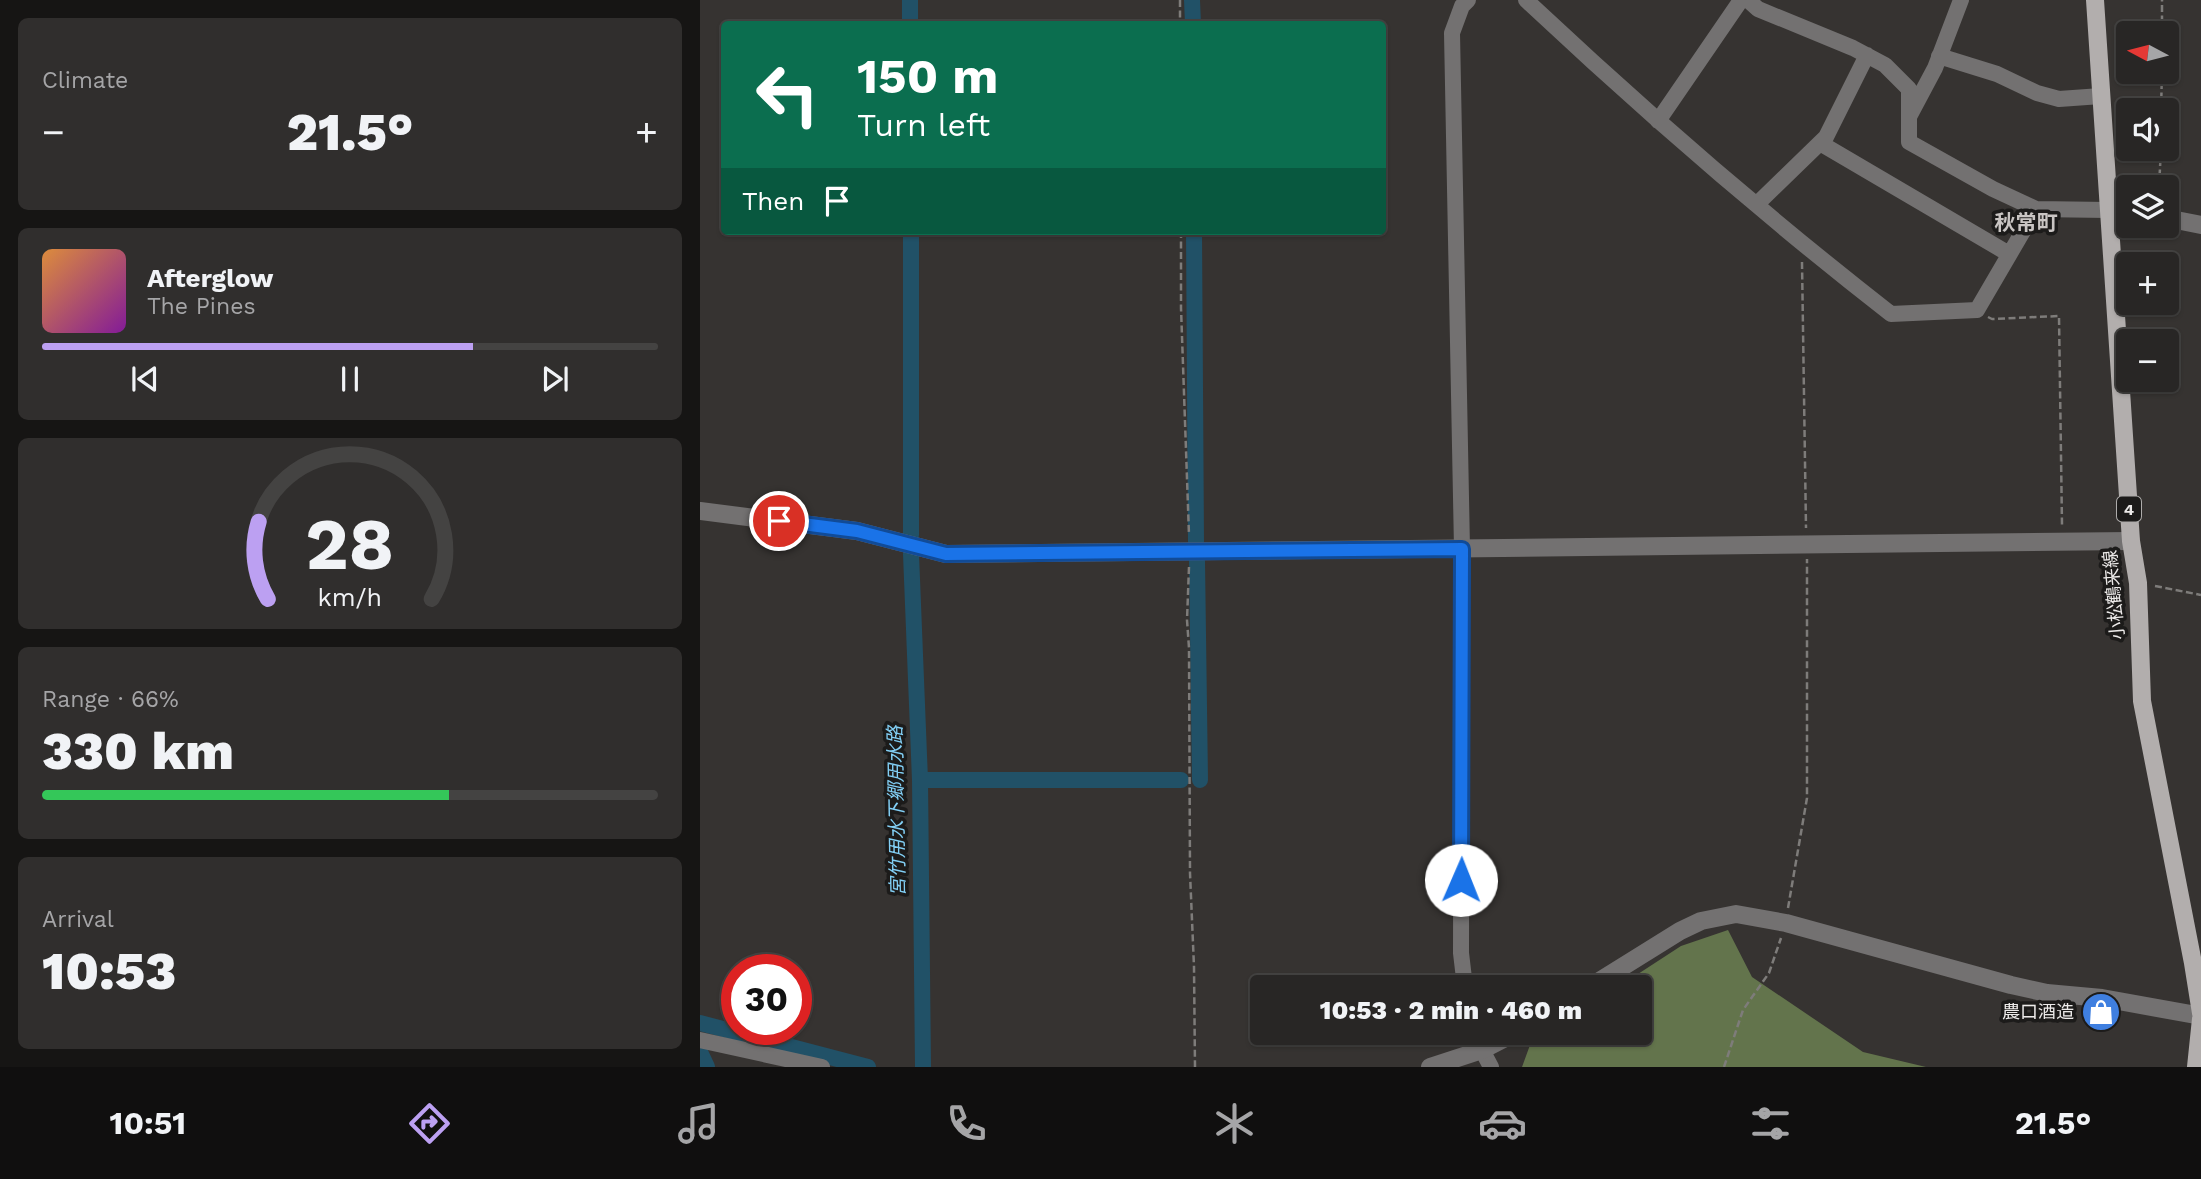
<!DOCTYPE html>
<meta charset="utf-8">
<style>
body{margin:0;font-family:"Work Sans","Noto Sans JP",sans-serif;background:#302e2d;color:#f1f3f6;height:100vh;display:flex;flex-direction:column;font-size:26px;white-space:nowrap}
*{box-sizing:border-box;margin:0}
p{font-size:23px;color:#a5a5a7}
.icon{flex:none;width:38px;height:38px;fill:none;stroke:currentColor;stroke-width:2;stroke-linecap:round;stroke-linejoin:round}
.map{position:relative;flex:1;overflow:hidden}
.details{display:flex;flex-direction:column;gap:18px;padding:18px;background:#161514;width:700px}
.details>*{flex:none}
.banner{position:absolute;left:21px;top:21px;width:665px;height:214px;border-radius:7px;box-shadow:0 2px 5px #0004,0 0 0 2px #444342;background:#0b6e4f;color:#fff;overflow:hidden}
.needle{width:46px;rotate:277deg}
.controls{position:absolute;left:1416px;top:21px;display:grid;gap:14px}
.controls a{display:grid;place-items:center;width:63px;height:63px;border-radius:7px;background:#282625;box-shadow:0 2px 5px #0004,0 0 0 2px #444342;font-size:35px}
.speed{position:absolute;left:21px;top:954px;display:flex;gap:14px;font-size:35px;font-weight:700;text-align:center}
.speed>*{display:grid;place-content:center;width:91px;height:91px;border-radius:50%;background:#282625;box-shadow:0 2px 5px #0004,0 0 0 2px #444342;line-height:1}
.speed .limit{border:10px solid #d22;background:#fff;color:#111}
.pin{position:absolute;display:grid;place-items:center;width:60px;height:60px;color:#fff;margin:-30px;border:4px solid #fff;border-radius:50%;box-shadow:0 2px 7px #0007}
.me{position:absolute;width:77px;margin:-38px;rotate:1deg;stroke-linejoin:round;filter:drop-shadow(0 0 5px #0008)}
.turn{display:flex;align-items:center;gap:24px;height:147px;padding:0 21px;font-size:32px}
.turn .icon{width:91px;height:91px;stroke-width:2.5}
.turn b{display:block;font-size:49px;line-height:60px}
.then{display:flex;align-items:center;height:66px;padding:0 21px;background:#0003;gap:14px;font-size:26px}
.big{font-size:52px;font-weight:800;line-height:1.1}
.details .widget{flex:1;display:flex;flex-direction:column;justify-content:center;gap:10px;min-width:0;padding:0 24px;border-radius:10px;background:#302e2d}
.details .dial{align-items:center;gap:0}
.dial svg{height:182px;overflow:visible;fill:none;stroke:#444342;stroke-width:7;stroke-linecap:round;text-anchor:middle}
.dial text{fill:#f1f3f6;stroke:none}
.song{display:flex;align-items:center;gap:21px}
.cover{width:84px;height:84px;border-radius:10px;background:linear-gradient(135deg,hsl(30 70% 55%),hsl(290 70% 35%))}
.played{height:7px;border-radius:4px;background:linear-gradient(90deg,#bca0f2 70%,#444342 70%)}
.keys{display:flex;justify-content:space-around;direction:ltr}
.heat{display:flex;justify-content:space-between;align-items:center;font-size:38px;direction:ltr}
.charge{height:10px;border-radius:5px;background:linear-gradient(90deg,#34c759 66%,#444342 0)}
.trip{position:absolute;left:550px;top:975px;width:402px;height:70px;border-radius:7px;background:#282625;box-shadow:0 2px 5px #0004,0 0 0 2px #444342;font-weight:800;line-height:70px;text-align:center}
.dock{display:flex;height:112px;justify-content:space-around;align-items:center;background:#100f0f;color:#a5a5a7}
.dock .icon{width:49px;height:49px}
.dock .selected{color:#bca0f2}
.dock b{font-size:32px;color:#f1f3f6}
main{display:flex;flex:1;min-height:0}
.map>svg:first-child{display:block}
.forest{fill:#63744c}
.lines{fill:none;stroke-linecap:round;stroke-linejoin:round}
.canal{stroke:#215167;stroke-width:16}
.building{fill:#865b49}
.path{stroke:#7e7c7a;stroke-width:2.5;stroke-dasharray:7 3.5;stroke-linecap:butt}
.minor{stroke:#737171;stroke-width:16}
.tertiary{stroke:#737171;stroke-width:18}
.primary{stroke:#b2aead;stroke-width:18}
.route-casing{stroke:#114b97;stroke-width:18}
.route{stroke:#1a73e8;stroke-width:12}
.labels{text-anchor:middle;stroke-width:7;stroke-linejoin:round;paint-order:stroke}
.shield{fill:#1c1b1a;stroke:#aeacab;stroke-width:2}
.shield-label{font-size:16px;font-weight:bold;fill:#eceae9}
.street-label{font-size:18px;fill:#eceae9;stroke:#1c1b1a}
.poi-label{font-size:18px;fill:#eceae9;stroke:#1c1b1a;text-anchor:end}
.water-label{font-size:19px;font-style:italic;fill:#82cff5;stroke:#1c1b1a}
.quarter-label{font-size:21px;font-weight:bold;fill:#c9c5c3;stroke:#1c1b1a}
</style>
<main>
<section class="details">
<div class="widget"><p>Climate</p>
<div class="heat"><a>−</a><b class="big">21.5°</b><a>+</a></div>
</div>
<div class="widget">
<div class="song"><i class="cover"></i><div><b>Afterglow</b><p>The Pines</p></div></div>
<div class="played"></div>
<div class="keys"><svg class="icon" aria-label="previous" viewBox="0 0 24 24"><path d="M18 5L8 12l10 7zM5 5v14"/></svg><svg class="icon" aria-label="pause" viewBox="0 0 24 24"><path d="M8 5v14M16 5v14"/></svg><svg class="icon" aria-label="next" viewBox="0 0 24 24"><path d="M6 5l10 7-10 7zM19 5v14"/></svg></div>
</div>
<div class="widget dial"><svg viewBox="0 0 100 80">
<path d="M14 69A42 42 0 1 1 86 69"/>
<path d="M14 69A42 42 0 0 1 10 35" stroke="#bca0f2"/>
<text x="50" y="56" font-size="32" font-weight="700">28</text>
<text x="50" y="72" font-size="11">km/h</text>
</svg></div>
<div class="widget"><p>Range · 66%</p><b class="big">330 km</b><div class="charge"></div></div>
<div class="widget"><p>Arrival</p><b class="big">10:53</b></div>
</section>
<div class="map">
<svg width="1501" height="1067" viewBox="0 0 1501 1067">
<rect width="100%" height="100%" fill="#363331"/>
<!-- forest -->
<path class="forest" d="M 1028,930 L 1052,977 L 1163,1052 L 1226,1067 L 822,1067 L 830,1045 L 849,1033 L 940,1032 L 940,987 L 918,987 L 981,946 Z"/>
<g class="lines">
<!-- canal -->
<path class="canal" d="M 210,0 L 210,24
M 492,0 L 493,24
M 211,231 L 211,535
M 494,231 L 496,542
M 211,554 L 220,780 L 223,1067
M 497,561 L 500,780
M 220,780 L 481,780
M 0,1023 L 168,1067
M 0,1052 L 7,1067"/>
</g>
<!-- building -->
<path class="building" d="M 1387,1008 L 1416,1012 L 1414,1021 L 1386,1017 Z"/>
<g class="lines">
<!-- path -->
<path class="path" d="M 480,0 L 480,24
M 1462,33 L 1462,0
M 1461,110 L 1462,72
M 1459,187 L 1461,149
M 481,231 L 481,308 L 489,535
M 1102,262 L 1106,528
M 1288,317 L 1292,319 L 1359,316 L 1362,525
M 489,567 L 487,620 L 489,648 L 490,873 L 494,967 L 495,1067
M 1455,586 L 1501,595
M 1088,908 L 1107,798 L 1107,559
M 1024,1067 L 1043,1010 L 1069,973 L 1081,938"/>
<!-- minor -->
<path class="minor" d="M 826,0 C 943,110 1064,215 1191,314 L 1277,310 L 1336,209
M 1048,0 L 1058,9 L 1153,48 L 1185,65 L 1209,89 L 1209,142 L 1293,189 L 1336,209 L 1408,210
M 1239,56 L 1297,74 L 1337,93 L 1359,99 L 1401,96
M 1210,115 L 1235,68 L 1261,0
M 958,121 L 1041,0
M 1120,143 L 1309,254
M 1057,204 L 1126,137 L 1167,55
M 765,987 L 761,953 L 762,549 L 752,33 L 762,6 L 768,0
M 777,1032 L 782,1050 L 791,1067
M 0,1040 L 122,1067"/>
<!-- tertiary -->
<path class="tertiary" d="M 1408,210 L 1428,212
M 1466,218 L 1501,225
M 0,511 L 157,531 L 246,554 L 1431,541
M 890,987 L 980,931 L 1001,921 L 1036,914 L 1086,923 L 1311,985 L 1347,993 L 1402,998 L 1501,1016
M 730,1067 L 782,1050 L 817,1032"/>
<!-- primary -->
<path class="primary" d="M 1395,0 L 1431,541 L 1438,583 L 1442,701 L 1493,963 L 1501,1013
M 1496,1067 L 1501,1019"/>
</g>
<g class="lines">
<defs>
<path id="route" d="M 79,521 L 157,531 L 246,554 L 762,549 L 761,880"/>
</defs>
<!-- route casing -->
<use href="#route" class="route-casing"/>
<!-- route -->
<use href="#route" class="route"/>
</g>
<!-- icons -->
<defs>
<symbol id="shop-disc" viewBox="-11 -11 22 22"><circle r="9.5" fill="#3f7fe0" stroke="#1c1b1a"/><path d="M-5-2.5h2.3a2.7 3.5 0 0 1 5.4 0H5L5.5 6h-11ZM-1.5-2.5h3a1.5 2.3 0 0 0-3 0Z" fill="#fff"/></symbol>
</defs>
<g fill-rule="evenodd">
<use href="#shop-disc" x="1379" y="990" width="44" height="44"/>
</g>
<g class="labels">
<!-- shield labels -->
<rect class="shield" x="1417" y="496.5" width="24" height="25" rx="5"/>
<g class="shield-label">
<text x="1429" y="515">4</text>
</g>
<!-- street labels -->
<g class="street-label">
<text transform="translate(1414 595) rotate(-95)" y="6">小松鶴来線</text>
</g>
<!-- poi labels -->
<g class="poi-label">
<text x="1374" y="1018">農口酒造</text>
</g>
<!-- water labels -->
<g class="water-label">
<text transform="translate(196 811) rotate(-91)" y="7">宮竹用水下郷用水路</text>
</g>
<!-- quarter labels -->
<g class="quarter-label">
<text x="1326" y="230">秋常町</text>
</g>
</g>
</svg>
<div class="controls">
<a><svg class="needle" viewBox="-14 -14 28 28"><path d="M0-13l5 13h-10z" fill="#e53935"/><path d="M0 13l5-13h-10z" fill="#a5a5a7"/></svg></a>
<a><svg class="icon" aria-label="sound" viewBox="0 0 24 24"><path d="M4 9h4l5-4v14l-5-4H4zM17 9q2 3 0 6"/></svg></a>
<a><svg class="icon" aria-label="layers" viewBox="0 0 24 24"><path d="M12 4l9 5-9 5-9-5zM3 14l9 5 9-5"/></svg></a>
<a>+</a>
<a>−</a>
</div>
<div class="speed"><div class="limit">30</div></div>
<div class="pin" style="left:79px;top:521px;background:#d93025"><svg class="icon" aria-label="arrive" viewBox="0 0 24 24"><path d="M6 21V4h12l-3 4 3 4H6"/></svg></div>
<svg class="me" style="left:761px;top:880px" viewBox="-20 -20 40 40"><circle r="19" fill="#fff"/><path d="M0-13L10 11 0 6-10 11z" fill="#1a73e8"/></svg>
<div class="trip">10:53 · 2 min · 460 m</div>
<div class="banner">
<div class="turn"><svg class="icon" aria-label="left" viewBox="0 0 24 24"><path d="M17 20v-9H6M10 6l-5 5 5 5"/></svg><div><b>150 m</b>Turn left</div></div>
<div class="then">Then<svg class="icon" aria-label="arrive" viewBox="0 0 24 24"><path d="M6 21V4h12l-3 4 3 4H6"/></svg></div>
</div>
</div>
</main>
<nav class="dock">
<b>10:51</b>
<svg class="icon selected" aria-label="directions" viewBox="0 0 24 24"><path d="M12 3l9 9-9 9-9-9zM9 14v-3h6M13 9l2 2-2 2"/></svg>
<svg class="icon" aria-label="music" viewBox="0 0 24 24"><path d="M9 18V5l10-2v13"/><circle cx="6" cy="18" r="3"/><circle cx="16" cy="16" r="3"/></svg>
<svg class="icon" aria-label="phone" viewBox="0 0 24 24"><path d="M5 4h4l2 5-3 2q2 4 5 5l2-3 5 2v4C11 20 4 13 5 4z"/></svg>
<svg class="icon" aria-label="climate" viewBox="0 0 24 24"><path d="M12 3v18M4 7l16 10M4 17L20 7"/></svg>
<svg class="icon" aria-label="car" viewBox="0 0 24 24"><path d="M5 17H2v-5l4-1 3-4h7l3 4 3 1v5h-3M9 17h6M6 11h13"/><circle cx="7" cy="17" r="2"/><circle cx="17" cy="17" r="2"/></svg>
<svg class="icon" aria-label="filters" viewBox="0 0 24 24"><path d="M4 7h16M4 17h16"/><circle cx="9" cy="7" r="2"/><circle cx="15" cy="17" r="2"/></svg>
<b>21.5°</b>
</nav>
